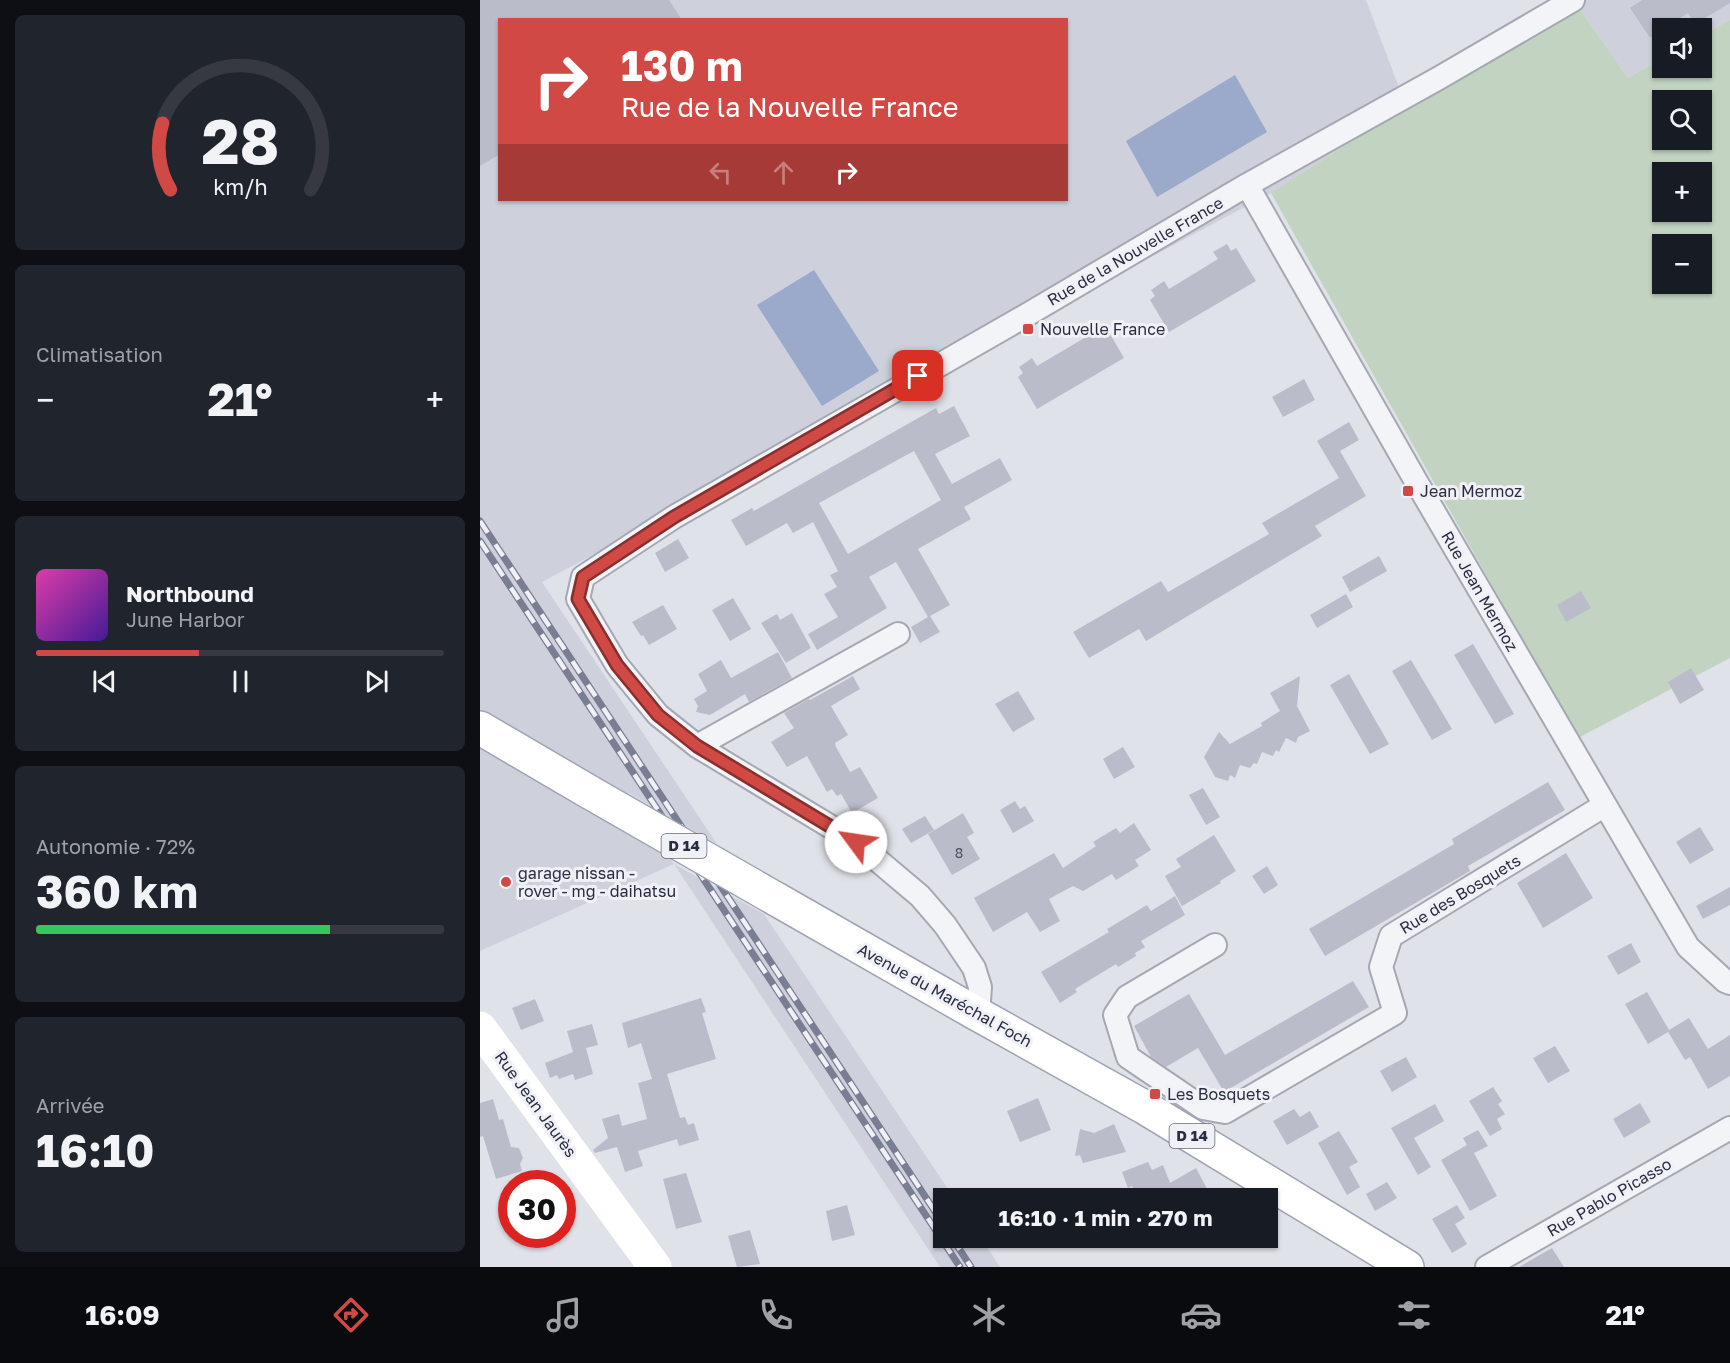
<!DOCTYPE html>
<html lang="fr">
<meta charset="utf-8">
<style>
body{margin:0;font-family:"Golos Text",sans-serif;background:#20242c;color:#f1f3f6;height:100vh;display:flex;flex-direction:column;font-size:22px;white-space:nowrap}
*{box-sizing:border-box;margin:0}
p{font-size:20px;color:#9ea1a6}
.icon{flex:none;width:33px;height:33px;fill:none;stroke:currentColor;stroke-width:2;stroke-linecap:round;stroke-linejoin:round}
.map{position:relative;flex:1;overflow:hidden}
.drawer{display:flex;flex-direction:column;gap:15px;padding:15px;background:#0d0f14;width:480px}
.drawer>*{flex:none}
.top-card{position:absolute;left:18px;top:18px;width:570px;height:183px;border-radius:0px;box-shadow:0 2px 4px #0004;background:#d04944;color:#fff;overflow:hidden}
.controls{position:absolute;left:1172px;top:18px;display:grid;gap:12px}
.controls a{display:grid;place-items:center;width:60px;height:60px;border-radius:0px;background:#171b24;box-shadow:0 2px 4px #0004;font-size:30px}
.speed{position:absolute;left:18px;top:1170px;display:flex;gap:12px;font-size:30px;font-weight:700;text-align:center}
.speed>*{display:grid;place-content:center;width:78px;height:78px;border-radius:50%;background:#171b24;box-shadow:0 2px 4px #0004;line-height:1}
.speed .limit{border:9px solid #d22;background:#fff;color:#111}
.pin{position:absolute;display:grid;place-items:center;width:51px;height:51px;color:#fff;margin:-26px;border-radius:12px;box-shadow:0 3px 9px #0006}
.me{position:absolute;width:66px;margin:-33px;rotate:301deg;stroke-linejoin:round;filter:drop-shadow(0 0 4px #0008)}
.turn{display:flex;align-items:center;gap:21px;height:126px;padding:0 24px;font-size:27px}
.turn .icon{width:78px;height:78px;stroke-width:2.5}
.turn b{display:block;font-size:42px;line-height:51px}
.lanes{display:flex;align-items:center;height:57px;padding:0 24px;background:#0003;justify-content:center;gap:30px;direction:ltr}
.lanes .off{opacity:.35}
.big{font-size:45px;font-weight:700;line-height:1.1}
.drawer .widget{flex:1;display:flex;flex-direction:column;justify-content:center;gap:9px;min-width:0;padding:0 21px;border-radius:9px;background:#20242c}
.drawer .dial{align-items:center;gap:0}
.dial svg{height:156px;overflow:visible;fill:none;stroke:#363941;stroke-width:7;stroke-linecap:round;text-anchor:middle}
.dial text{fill:#f1f3f6;stroke:none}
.song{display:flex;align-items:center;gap:18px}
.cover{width:72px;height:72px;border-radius:9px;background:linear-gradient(135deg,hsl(320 70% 55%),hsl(260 70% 35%))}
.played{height:6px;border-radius:3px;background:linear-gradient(90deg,#d04944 40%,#363941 40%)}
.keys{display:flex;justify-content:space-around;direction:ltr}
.heat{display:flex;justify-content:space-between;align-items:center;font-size:33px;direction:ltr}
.charge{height:9px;border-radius:4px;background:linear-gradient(90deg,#34c759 72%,#363941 0)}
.trip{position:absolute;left:453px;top:1188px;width:345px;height:60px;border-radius:0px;background:#171b24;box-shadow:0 2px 4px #0004;font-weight:700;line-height:60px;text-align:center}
.dock{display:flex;height:96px;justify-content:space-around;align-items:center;background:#090b0e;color:#9ea1a6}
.dock .icon{width:42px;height:42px}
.dock .on{color:#d04944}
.dock b{font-size:27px;color:#f1f3f6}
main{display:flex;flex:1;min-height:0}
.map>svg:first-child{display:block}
.built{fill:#ced1db;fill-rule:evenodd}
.green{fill:#c2d3c1;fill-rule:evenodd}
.water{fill:#9ba9ca}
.building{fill:#babdc9;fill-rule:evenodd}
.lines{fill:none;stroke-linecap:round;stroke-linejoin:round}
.minor-casing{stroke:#a5a8b3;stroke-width:26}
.primary-casing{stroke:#9fa4b5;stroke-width:36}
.minor{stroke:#f3f4f8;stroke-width:22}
.secondary{stroke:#fff;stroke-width:33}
.primary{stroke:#fff;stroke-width:33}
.rail-casing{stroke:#7a7e93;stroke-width:7}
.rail{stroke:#f0f1f7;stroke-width:4.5;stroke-dasharray:14;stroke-linecap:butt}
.primary-bridge-casing{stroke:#9fa4b5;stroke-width:36;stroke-linecap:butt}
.primary-bridge{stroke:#fff;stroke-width:33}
.route-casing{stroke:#872f2c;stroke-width:15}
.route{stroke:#d04944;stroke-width:10}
.poi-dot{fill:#d04944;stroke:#f0f1f7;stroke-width:2}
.labels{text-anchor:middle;stroke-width:6;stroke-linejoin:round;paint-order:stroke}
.number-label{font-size:14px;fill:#4d5163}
.shield{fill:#f0f1f7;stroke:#656878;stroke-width:1.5}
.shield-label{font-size:15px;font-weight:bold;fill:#292d41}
.street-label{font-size:16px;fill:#292d41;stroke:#f0f1f7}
.poi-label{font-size:16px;fill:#292d41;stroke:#f0f1f7;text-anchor:start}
</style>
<main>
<section class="drawer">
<div class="widget dial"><svg viewBox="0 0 100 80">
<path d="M14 69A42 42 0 1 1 86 69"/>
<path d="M14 69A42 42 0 0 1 10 35" stroke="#d04944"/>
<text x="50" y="56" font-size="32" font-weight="700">28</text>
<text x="50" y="72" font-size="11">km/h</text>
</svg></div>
<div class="widget"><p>Climatisation</p>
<div class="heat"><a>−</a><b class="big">21°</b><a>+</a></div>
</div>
<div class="widget">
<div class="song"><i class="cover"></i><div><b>Northbound</b><p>June Harbor</p></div></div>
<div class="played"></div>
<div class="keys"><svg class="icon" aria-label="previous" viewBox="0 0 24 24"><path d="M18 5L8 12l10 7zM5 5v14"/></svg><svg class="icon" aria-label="pause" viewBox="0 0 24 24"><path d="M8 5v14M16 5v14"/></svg><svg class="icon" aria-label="next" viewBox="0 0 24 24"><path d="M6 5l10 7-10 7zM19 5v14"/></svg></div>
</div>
<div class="widget"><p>Autonomie · 72%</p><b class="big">360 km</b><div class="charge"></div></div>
<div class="widget"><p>Arrivée</p><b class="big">16:10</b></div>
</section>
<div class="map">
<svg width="1250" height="1267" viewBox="0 0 1250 1267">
<rect width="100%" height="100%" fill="#e0e2e9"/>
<!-- built -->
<path class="built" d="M 0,0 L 886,0 L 926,106 L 791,193 L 62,582 L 237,844 L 147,792 L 194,864 L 284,914 L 474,1198 L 464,1198 L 464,1238 L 501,1238 L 520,1267 L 460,1267 L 194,864 L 0,951 ZM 20,20 L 586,20 L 586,200 L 20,200 Z
M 1106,0 L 1250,0 L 1250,20 L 1221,36 L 1221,28 L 1182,28 L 1182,58 L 1148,78 L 1097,5 Z"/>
<!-- green -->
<path class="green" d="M 1097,5 L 1148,78 L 1182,58 L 1182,68 L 1221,68 L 1221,36 L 1250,20 L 1250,658 L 1098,738 L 791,193 L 926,106 ZM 1182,100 L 1221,100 L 1221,140 L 1182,140 ZM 1182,172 L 1221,172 L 1221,212 L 1182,212 ZM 1182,244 L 1221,244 L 1221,284 L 1182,284 Z"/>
<!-- water -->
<path class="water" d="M 755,75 L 787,132 L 677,197 L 646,141 Z
M 334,270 L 399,371 L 342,406 L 277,305 Z"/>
<!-- building -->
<path class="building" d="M 0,0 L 189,0 L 202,20 L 20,20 L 20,154 L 0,166 Z
M 1162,0 L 1250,0 L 1250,3 L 1215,24 L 1208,13 L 1170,38 L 1150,8 Z
M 747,244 L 751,251 L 756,248 L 776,281 L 689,332 L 670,300 L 675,296 L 671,290 L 684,281 L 689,289 L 738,259 L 733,252 Z
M 615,321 L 619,329 L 625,325 L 644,358 L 557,409 L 538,377 L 543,373 L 539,367 L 552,358 L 557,366 L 606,337 L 602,330 Z
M 824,379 L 835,400 L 803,417 L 792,397 Z
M 474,406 L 490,436 L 455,454 L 472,484 L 520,458 L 532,480 L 484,507 L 491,519 L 438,549 L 470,605 L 450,616 L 460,632 L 440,643 L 431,627 L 448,617 L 416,562 L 389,577 L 407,608 L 337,650 L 328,634 L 358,617 L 344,594 L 357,587 L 350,575 L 358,571 L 333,522 L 313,533 L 307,523 L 266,546 L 251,520 L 272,508 L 274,511 L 456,408 L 459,414 ZM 434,451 L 461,500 L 368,554 L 339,503 Z
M 869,422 L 879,440 L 860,451 L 886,496 L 835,526 L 842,536 L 666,641 L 659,629 L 609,658 L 593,632 L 681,581 L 688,592 L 789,534 L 782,523 L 859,478 L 837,441 Z
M 198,539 L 209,558 L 185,572 L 175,553 Z
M 899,556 L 907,571 L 870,592 L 862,577 Z
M 1101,591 L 1111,608 L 1086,622 L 1077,605 Z
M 866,594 L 873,607 L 837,628 L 830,615 Z
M 253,598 L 271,629 L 250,641 L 232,610 Z
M 183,605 L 197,629 L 169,645 L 163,635 L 161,636 L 152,622 Z
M 312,613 L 331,648 L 306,663 L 281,623 L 297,614 L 300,620 Z
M 993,644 L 1034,714 L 1015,724 L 974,655 Z
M 298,652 L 312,678 L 269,702 L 265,694 L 230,715 L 216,712 L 218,706 L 214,699 L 227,691 L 218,674 L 241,660 L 251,678 Z
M 931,660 L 972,729 L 952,740 L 912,671 Z
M 1211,668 L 1224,690 L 1200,704 L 1188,682 Z
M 869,674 L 909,744 L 890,754 L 850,685 Z
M 373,676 L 380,689 L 351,706 L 368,735 L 355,743 L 356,747 L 370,772 L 380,767 L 398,798 L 372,813 L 361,794 L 357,796 L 352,789 L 347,792 L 327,756 L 307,767 L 291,742 L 314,728 L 304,713 L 329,699 L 330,700 Z
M 820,676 L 817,706 L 830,731 L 818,737 L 816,743 L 806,738 L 799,752 L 796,750 L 793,756 L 782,752 L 777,764 L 774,763 L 770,768 L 760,765 L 755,778 L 750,775 L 748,781 L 735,777 L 724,757 L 739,732 L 750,744 L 782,726 L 781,723 L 800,711 L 790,693 Z
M 538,691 L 555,719 L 533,732 L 515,704 Z
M 643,747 L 655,767 L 634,779 L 623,759 Z
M 1068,782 L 1085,810 L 988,866 L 990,871 L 845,956 L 829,929 L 974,844 L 972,839 Z
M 723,788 L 740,817 L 726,825 L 709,795 Z
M 535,801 L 540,809 L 545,806 L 554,821 L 533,833 L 520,810 Z
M 483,813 L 494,833 L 487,837 L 500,859 L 472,875 L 448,834 Z
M 445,816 L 454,830 L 431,843 L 422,829 Z
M 654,823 L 671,850 L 655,860 L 659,866 L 636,880 L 632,874 L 603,891 L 593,886 L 569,899 L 580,921 L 560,932 L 547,912 L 513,932 L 494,898 L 574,853 L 583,868 L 616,846 L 613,842 L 636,828 L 640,833 Z
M 1220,827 L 1234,850 L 1210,864 L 1196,842 Z
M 734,835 L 756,871 L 740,881 L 741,883 L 702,906 L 685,876 L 701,867 L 696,859 Z
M 1086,853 L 1113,898 L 1063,928 L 1037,883 Z
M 787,866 L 798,885 L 784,894 L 772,876 Z
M 1250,887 L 1250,905 L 1223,919 L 1216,906 Z
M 695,896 L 705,915 L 661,941 L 665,947 L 655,953 L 656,956 L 638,967 L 636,964 L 595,989 L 597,992 L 580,1003 L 561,972 L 629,932 L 627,929 L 667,905 L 671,911 Z
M 1151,943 L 1161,962 L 1138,975 L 1127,956 Z
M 873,981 L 889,1007 L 744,1092 L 718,1048 L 686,1067 L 671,1057 L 654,1026 L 709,994 L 745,1055 Z
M 1167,992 L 1189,1030 L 1209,1018 L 1228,1049 L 1250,1035 L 1250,1076 L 1228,1089 L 1210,1057 L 1205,1060 L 1188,1032 L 1168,1044 L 1145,1004 Z
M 221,998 L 226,1012 L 222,1013 L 236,1059 L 187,1074 L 200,1118 L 205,1117 L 208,1125 L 214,1123 L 219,1140 L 199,1146 L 197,1139 L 158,1151 L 163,1166 L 145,1172 L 137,1147 L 115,1153 L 113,1150 L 128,1138 L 122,1119 L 139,1114 L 142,1126 L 167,1119 L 158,1083 L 172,1079 L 161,1043 L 148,1048 L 142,1023 Z
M 55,999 L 64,1021 L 41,1030 L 32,1008 Z
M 112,1024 L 118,1045 L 106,1048 L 113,1074 L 95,1080 L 93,1074 L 79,1079 L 77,1075 L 70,1078 L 65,1063 L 93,1052 L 87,1031 Z
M 1075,1046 L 1090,1071 L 1068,1083 L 1053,1058 Z
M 926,1057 L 937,1077 L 912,1092 L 900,1071 Z
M 1013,1087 L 1022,1101 L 1018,1104 L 1025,1114 L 1017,1119 L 1022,1129 L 1010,1136 L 989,1101 Z
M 558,1098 L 571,1130 L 540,1142 L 527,1111 Z
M 13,1099 L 19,1120 L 23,1119 L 31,1147 L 39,1148 L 43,1158 L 40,1164 L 42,1171 L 16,1179 L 3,1136 L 0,1137 L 0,1103 Z
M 1160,1103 L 1171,1122 L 1144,1138 L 1133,1119 Z
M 955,1104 L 964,1121 L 934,1138 L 951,1167 L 938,1175 L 911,1128 Z
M 814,1109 L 820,1117 L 830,1111 L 839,1127 L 807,1145 L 793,1121 Z
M 634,1124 L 646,1152 L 603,1163 L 600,1155 L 595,1156 L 600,1129 L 614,1133 Z
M 998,1130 L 1008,1146 L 994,1153 L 1017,1196 L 990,1211 L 961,1160 L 987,1145 L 983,1138 Z
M 859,1131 L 878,1162 L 869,1167 L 880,1187 L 867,1195 L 838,1143 Z
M 668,1162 L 672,1170 L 683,1165 L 690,1183 L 716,1168 L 732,1198 L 658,1198 L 652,1186 L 648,1188 L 642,1172 Z
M 206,1173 L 222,1222 L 196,1229 L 183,1179 Z
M 907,1182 L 917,1198 L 895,1211 L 886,1194 Z
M 367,1205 L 375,1235 L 352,1241 L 346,1211 Z
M 977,1205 L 985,1218 L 975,1224 L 987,1244 L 972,1253 L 952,1219 Z
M 270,1230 L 280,1264 L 257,1267 L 248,1236 Z
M 1072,1248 L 1084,1267 L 1039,1267 Z"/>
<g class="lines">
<defs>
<path id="minor" d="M 767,185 L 937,483 L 1208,947 L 1245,981 L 1250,983
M 217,746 L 418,634
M 735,945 L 647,997 L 635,1015 L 648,1057 L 723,1108 L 745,1112 L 915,1013 L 901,967 L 911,936 L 1125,805
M 492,1011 L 499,1001 L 500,987 L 494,968 L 465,925 L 440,896 L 376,842 L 217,746 L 178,715 L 137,665 L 98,599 L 103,577 L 194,517 L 545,316 L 767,185 L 959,78 L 1093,0
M 1007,1267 L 1250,1128"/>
<path id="primary" d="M 0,728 L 111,793
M 296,899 L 492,1011 L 664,1107 L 927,1267"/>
</defs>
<!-- minor casing -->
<use href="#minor" class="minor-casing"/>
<!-- primary casing -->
<use href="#primary" class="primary-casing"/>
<!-- minor -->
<use href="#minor" class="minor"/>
<!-- secondary -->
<path class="secondary" d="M 0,1028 L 175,1267"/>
<!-- primary -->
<use href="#primary" class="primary"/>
<defs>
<path id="rail" d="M 0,521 L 464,1225
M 0,541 L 480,1267
M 472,1238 L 491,1267"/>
</defs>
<!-- rail casing -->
<use href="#rail" class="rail-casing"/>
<!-- rail -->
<use href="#rail" class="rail"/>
<defs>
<path id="primary-bridge" d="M 111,793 L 296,899"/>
</defs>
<!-- primary-bridge casing -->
<use href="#primary-bridge" class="primary-bridge-casing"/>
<!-- primary-bridge -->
<use href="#primary-bridge" class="primary-bridge"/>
</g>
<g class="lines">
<defs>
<path id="route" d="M 376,842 L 217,746 L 178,715 L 137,665 L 98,599 L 103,577 L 194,517 L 438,376"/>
</defs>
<!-- route casing -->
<use href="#route" class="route-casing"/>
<!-- route -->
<use href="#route" class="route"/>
</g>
<!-- markers -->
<g class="poi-dot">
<rect x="542" y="323" width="12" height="12" rx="3"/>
<rect x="922" y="485" width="12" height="12" rx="3"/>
<circle cx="26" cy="882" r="6"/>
<rect x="669" y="1088" width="12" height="12" rx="3"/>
</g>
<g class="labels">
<!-- number labels -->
<g class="number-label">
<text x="479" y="858">8</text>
</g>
<!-- shield labels -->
<g class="shield">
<rect x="181.5" y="834" width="45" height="24" rx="4.5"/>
<rect x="689.5" y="1124" width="45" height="24" rx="4.5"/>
</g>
<g class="shield-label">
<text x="204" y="851">D 14</text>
<text x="712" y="1141">D 14</text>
</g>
<!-- street labels -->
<g class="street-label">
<text transform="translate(655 251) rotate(-30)" y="6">Rue de la Nouvelle France</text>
<text transform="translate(1000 591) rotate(60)" y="6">Rue Jean Mermoz</text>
<text transform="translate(980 894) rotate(-31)" y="6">Rue des Bosquets</text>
<text transform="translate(465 995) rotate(29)" y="6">Avenue du Maréchal Foch</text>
<text transform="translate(56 1104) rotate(54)" y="6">Rue Jean Jaurès</text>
<text transform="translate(1129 1197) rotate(-30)" y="6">Rue Pablo Picasso</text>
</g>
<!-- poi labels -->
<g class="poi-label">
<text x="560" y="335">Nouvelle France</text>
<text x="940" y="497">Jean Mermoz</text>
<text x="38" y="879">garage nissan -<tspan x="38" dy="18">rover - mg - daihatsu</tspan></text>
<text x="687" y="1100">Les Bosquets</text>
</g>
</g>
</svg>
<div class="controls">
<a><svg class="icon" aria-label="sound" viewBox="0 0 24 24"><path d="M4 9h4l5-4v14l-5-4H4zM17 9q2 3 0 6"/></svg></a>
<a><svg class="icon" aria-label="search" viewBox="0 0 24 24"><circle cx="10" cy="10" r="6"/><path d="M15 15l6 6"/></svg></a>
<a>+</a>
<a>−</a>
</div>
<div class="speed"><div class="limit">30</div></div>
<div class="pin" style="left:438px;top:376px;background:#d93025"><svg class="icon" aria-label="arrive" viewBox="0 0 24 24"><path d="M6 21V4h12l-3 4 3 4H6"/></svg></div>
<svg class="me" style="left:376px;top:842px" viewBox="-20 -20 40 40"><circle r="19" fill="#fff"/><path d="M0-13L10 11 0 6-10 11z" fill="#d04944"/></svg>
<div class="trip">16:10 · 1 min · 270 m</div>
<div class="top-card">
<div class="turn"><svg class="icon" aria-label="right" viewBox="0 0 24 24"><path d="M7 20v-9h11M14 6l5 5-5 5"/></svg><div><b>130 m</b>Rue de la Nouvelle France</div></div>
<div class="lanes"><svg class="icon off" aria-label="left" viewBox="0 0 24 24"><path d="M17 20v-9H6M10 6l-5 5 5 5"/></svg><svg class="icon off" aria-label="ahead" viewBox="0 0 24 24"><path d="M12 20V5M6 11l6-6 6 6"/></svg><svg class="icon" aria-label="right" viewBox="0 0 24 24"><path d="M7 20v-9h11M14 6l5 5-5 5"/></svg></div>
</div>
</div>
</main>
<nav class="dock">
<b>16:09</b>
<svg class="icon on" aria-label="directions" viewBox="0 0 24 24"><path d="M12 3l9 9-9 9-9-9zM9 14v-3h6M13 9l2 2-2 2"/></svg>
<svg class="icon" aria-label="music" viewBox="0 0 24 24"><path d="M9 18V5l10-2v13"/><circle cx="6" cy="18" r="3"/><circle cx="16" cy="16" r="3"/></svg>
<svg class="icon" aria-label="phone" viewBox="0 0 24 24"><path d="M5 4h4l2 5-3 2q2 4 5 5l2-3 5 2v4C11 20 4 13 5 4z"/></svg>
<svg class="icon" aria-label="climate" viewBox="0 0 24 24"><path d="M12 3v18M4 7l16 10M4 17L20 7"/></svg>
<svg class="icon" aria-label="car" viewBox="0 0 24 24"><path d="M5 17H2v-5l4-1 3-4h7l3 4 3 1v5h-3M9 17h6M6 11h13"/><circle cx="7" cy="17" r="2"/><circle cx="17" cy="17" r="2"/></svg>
<svg class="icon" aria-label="filters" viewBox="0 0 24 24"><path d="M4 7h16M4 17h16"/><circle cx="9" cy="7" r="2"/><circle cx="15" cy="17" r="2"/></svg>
<b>21°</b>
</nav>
